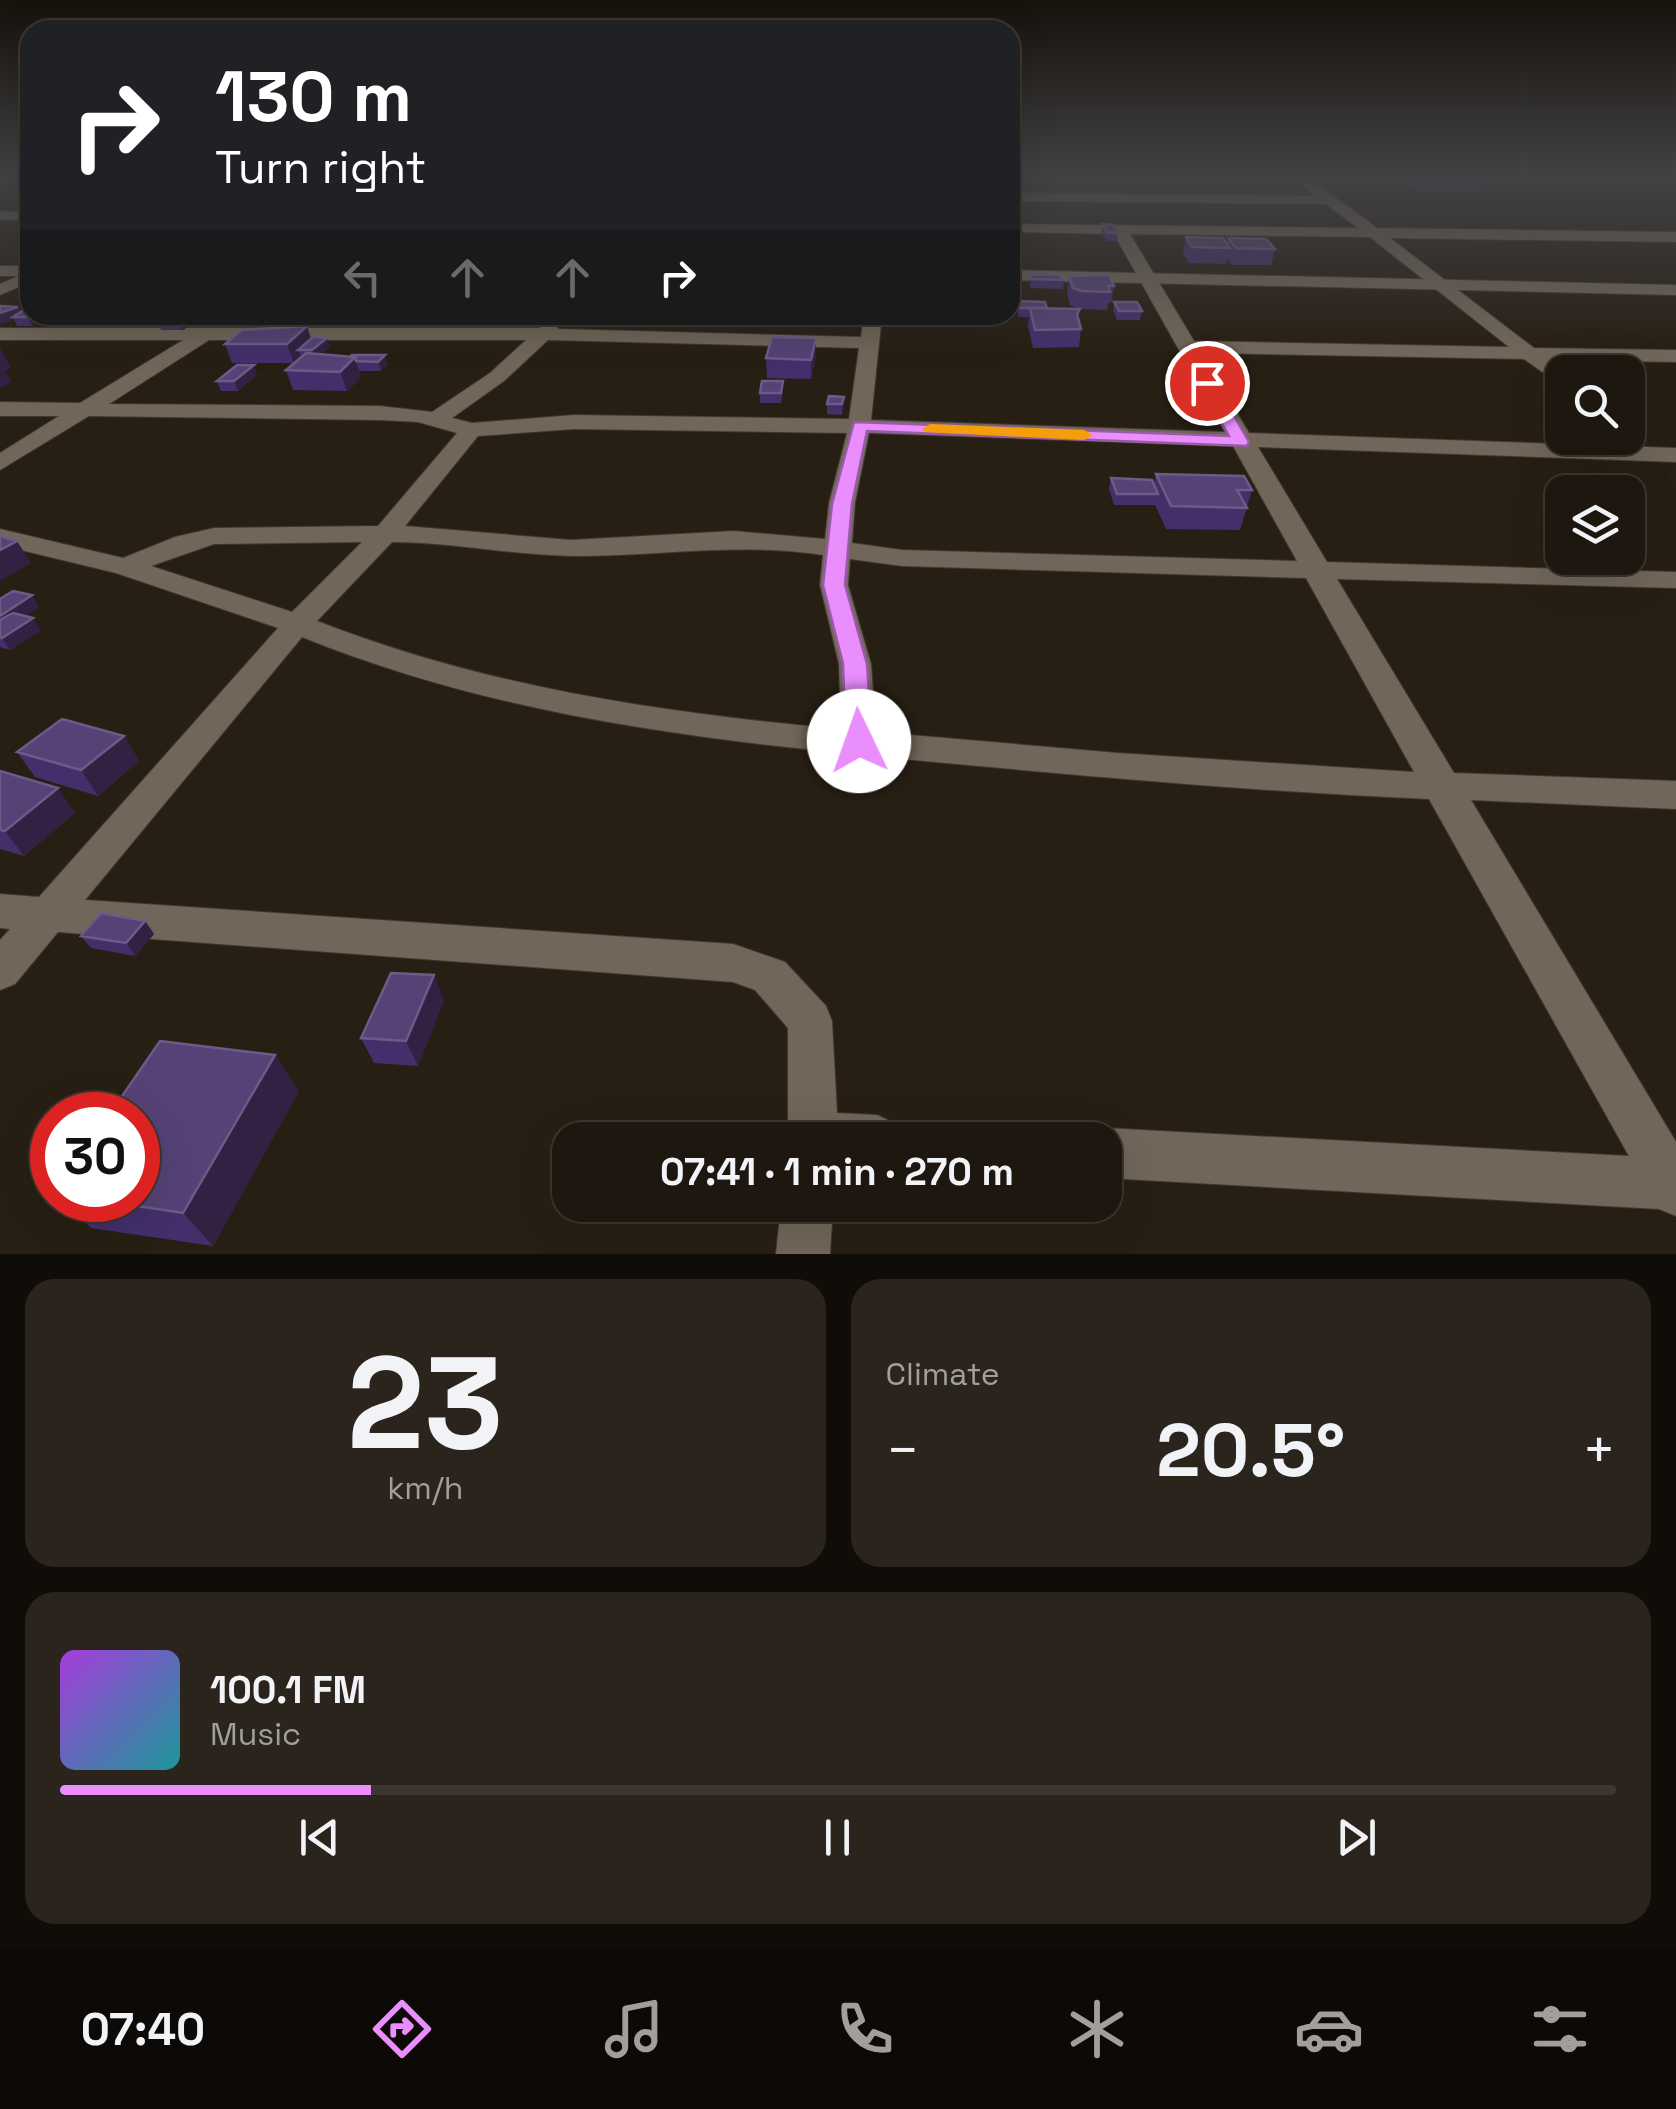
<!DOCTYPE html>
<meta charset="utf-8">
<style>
body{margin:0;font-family:"Space Grotesk",sans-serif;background:#2b241d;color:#f1f3f6;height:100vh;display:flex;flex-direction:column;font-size:38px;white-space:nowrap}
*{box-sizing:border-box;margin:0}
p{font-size:32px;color:#a19f9e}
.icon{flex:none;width:55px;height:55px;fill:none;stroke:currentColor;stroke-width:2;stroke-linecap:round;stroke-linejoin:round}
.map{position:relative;height:1254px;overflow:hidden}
.panel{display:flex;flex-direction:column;gap:25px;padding:25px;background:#100d08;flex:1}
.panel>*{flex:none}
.banner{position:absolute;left:20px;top:20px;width:1000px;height:305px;border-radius:30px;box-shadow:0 10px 40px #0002,0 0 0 2px #3c362f;background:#202124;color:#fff;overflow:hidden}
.buttons{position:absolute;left:1545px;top:355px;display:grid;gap:20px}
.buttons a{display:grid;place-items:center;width:100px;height:100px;border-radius:20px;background:#1e170f;box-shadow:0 10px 40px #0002,0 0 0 2px #3c362f;font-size:50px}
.speed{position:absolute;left:30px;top:1092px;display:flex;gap:20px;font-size:50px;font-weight:700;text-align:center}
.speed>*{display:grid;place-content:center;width:130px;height:130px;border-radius:50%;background:#1e170f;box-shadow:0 10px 40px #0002,0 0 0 2px #3c362f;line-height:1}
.speed .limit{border:15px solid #d22;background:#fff;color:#111}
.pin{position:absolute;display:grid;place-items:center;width:85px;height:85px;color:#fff;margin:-42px;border:5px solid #fff;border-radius:50%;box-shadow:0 2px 10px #0007}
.me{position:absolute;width:110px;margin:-55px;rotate:357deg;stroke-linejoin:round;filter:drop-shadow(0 0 8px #0008)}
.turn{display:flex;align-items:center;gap:35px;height:210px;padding:0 30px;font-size:45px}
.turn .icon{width:130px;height:130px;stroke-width:2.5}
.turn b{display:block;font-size:70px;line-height:85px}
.lanes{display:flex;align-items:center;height:95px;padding:0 30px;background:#0003;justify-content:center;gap:50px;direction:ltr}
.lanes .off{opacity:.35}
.big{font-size:75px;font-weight:800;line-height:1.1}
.panel .widget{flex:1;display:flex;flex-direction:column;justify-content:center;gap:15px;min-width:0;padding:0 35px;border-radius:30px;background:#2b241d}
.panel .dial{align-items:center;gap:0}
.dial b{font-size:130px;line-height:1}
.song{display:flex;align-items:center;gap:30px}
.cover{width:120px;height:120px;border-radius:15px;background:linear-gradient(135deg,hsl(280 70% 55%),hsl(180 70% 35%))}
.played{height:10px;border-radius:5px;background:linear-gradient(90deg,#ea8dfd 20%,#3c362f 20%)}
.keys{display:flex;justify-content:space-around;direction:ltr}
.heat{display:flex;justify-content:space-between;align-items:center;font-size:55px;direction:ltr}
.panel .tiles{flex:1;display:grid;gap:25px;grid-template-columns:1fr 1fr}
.widget:last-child{grid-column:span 2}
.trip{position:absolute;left:552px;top:1122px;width:570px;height:100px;border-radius:30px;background:#1e170f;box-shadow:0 10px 40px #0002,0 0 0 2px #3c362f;font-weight:800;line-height:100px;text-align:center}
.menu{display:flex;height:160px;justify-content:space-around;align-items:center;background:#0c0906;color:#a19f9e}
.menu .icon{width:70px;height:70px}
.menu .on{color:#ea8dfd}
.menu b{font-size:45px;color:#f1f3f6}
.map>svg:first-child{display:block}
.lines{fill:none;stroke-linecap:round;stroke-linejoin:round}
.minor-casing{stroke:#3f3931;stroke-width:2}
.tertiary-casing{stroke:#3f3931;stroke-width:2}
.minor{fill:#716659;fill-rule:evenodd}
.tertiary{fill:#716659;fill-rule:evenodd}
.wall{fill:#442f6b}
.shaded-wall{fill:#322143}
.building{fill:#564277;stroke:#6c5b86;stroke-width:2.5}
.route{fill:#ea8dfd;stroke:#985ca4;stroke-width:2.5}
.slow{fill:#f59e0b}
</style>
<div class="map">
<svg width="1676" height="1254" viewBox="0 0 1676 1254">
<rect width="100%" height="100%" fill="#281f14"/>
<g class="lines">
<defs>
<path id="minor" d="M 1293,177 L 1307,177 L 1377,228 L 1676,232 L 1676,242 L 1390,238 L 1534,348 L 1676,350 L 1676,362 L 1549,360 L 1565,372 L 1562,386 L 1524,359 L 1201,353 L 1249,433 L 1676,448 L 1676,462 L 1258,447 L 1327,562 L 1676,572 L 1676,588 L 1337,579 L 1454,773 L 1676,781 L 1676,809 L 1471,800 L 1676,1142 L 1676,1216 L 1659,1209 L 1105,1178 L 1105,1140 L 1085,1140 L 1105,1128 L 1629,1156 L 1429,799 C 1268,792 1107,778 946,763 C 723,742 513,722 302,637 L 85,900 L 733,944 L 785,962 L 826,1006 L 832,1021 L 837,1113 L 877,1115 L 894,1123 L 902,1140 L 788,1140 L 788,1028 L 755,990 L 733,982 L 58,932 L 15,984 L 0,990 L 0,940 L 10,929 L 0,928 L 0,894 L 39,897 L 278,628 L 116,573 L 0,545 L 0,529 L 123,558 L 175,537 L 214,528 L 378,526 L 457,433 L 418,422 L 380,420 L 89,416 L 0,470 L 0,453 L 59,416 L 0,416 L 0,402 L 80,403 L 183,340 L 0,340 L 0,328 L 539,328 L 550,322 L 559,329 L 861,337 L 864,315 L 882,315 L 871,420 L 1225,432 L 1114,234 L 1010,232 L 1010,224 L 1358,228 L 1326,204 L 1010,201 L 1010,193 L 1315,196 ZM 1130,234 L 1370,237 L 1509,347 L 1194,341 ZM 209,340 L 526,340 L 490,373 L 432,412 L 380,406 L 109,404 ZM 548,340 L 859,348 L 849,419 L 574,415 L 472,423 L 452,418 L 504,381 ZM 574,429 L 847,433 L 829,503 L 825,539 L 734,531 L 571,540 L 405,526 L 478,436 ZM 869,433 L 1233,446 L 1297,561 L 902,550 L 852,543 L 855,503 ZM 362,542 L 292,612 L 151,566 L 214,544 ZM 392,542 C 454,542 515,556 577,556 C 660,556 741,542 823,555 L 820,585 L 839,664 L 841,729 C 661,713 486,687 317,621 ZM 850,559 L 902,566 L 1306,578 L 1414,772 L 1118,753 L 876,732 L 871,664 L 848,585 Z
M 0,211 L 30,213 L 30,221 L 0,219 Z
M 30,271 L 30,282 L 0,295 L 0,284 Z
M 781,1205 L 833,1205 L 830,1254 L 776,1254 Z"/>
<path id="tertiary" d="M 0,266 L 30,266 L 30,276 L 0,276 Z
M 1010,270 L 1676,285 L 1676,295 L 1010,280 Z"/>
</defs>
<!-- minor casing -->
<use href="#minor" class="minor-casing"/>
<!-- tertiary casing -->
<use href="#tertiary" class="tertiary-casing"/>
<!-- minor -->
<use href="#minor" class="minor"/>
<!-- tertiary -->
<use href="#tertiary" class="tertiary"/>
</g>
<!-- wall -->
<path class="wall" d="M 1408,177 L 1483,177 L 1478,191 L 1418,191 L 1406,184 Z
M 1103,224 L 1118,233 L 1117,241 L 1106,241 L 1102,232 Z
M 1186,237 L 1227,243 L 1228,238 L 1275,249 L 1271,265 L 1232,265 L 1228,259 L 1226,264 L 1189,263 L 1183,253 Z
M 1030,274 L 1064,280 L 1063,289 L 1030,288 Z
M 1069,276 L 1114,286 L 1111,303 L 1108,303 L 1107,310 L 1079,309 L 1070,305 L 1067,293 Z
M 1018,301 L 1047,308 L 1080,309 L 1078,318 L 1081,329 L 1079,347 L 1033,348 L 1028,326 L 1029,317 L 1018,317 Z
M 1114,302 L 1142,311 L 1140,320 L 1117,320 L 1113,310 Z
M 0,306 L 21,312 L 30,306 L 32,326 L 17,326 L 14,319 L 0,324 Z
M 82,315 L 120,315 L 121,316 L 110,323 L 86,323 Z
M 152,315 L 201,315 L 194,320 L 191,320 L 192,324 L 183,330 L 161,330 L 157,321 L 159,319 L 154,319 Z
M 345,315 L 401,315 L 362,319 Z
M 327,338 L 330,347 L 321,354 L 350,357 L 352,355 L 388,364 L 381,371 L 359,371 L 361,377 L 347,391 L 293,390 L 286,370 L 301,357 L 294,363 L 232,363 L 225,344 Z
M 816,338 L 816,356 L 811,379 L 767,378 L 766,358 Z
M 257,375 L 238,391 L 221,391 L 217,381 Z
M 783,391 L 781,403 L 760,403 L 760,393 Z
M 844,397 L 842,415 L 827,414 L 827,404 Z
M 1156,474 L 1252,490 L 1240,530 L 1166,529 L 1155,505 L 1114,505 L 1109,489 L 1111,478 L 1154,485 Z
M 0,599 L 39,607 L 25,616 L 41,630 L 10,650 L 0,647 Z
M 124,736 L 139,761 L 98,796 L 35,777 L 17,752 Z
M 0,771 L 75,813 L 24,856 L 0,849 Z
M 145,921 L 154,934 L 135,956 L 91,948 L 81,936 Z
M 444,1000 L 418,1066 L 374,1063 L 361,1038 Z
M 299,1091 L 213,1246 L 91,1228 L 61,1200 L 138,1200 Z"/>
<!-- shaded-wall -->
<path class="shaded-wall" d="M 18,307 L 23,316 L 13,317 L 14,319 L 0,324 L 0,313 Z
M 30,315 L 49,315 L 32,326 L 28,317 Z
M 107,315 L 120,315 L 121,316 L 110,323 Z
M 189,315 L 192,324 L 183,330 L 179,321 Z
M 361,315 L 401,315 L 362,319 Z
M 307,326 L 313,345 L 298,350 L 301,357 L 294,363 L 287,344 Z
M 327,338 L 330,347 L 315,360 L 312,350 Z
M 816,338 L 816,356 L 811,379 L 811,360 Z
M 1,349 L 11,368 L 0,375 L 0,350 Z
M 385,355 L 388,364 L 381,371 L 378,362 Z
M 355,357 L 361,377 L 347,391 L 340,372 Z
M 254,365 L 257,375 L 238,391 L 234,381 Z
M 6,372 L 11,382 L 0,389 L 0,376 Z
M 17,541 L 31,563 L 0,581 L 0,550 Z
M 32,595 L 39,607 L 0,633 L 0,616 Z
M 33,618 L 41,630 L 10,650 L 2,638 Z
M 124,736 L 139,761 L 98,796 L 81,770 Z
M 58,788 L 75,813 L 24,856 L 5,831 Z
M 145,921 L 154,934 L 135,956 L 126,943 Z
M 434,975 L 444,1000 L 418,1066 L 406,1041 Z
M 275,1055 L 299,1091 L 213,1246 L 183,1213 Z"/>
<!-- building -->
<path class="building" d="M 1103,224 L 1114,225 L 1118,233 L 1107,233 Z
M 1186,237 L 1223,238 L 1230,248 L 1192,247 Z
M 1228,238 L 1266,239 L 1275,249 L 1236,248 Z
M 1030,274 L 1059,275 L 1064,280 L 1031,279 Z
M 1109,275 L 1114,286 L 1108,286 L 1110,292 L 1082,291 L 1073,288 L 1069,276 Z
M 1018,301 L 1045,302 L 1047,308 L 1019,308 Z
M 1114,302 L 1137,302 L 1142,311 L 1119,311 Z
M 0,306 L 18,307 L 0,313 Z
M 30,306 L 30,315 L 28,317 L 13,317 Z
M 1030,308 L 1080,309 L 1077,314 L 1081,329 L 1035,330 Z
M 166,315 L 189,315 L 179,321 L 157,321 Z
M 307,326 L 287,344 L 225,344 L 242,330 Z
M 313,337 L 327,338 L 312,350 L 298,350 Z
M 772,337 L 816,338 L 811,360 L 766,358 Z
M 306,353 L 355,357 L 340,372 L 286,370 Z
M 352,355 L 385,355 L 378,362 L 356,361 L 355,357 L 350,357 Z
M 237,365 L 254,365 L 234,381 L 217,381 Z
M 762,381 L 783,381 L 781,393 L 760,393 Z
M 829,396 L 844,397 L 842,404 L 827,404 Z
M 1156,474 L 1244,476 L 1252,490 L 1237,490 L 1247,508 L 1171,506 Z
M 1111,478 L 1152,480 L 1158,494 L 1117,494 Z
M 0,536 L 17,541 L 0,550 Z
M 13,591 L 32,595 L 0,616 L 0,599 Z
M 13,613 L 33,618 L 2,638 L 0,637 L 0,620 Z
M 62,719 L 124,736 L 81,770 L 17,752 Z
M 0,771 L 58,788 L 5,831 L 0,830 Z
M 101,913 L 145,921 L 126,943 L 81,936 Z
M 391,973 L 434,975 L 406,1041 L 361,1038 Z
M 160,1041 L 275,1055 L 183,1213 L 97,1200 L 138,1200 L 138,1115 L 109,1115 Z"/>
<!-- sky -->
<linearGradient id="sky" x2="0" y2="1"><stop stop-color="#16110b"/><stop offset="0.5" stop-color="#424245"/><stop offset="1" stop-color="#424245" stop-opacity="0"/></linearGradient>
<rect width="1676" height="352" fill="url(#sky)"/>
<!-- route -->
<path class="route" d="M 1207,378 L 1215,383 L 1249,442 L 1247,446 L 867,431 L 852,504 L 845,585 L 867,664 L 872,741 L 868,748 L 850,748 L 846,741 L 843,664 L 823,585 L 832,504 L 854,422 L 1229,436 L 1199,383 Z"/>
<!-- slow -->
<path class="slow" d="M 930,424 L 1084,430 L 1093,435 L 1084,440 L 924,432 L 922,429 Z"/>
</svg>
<div class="buttons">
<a><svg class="icon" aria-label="search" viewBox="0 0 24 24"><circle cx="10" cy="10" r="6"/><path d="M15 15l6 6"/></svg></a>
<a><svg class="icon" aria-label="layers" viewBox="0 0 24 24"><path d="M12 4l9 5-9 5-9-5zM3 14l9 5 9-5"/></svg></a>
</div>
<div class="speed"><div class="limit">30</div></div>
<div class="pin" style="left:1207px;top:383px;background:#d93025"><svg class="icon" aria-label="arrive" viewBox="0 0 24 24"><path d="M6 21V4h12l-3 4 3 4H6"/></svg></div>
<svg class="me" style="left:859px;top:741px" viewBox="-20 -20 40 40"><circle r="19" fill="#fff"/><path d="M0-13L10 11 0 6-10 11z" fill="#ea8dfd"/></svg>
<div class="trip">07:41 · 1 min · 270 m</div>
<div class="banner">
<div class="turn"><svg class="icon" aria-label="right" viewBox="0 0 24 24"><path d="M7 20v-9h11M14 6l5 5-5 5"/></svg><div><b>130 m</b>Turn right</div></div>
<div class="lanes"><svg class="icon off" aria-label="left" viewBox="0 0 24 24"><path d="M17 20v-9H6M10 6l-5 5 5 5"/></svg><svg class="icon off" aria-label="ahead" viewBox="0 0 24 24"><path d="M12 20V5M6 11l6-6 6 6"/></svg><svg class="icon off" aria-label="ahead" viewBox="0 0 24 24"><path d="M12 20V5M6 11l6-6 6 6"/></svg><svg class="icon" aria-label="right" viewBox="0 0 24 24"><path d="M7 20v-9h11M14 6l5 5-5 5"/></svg></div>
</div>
</div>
<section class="panel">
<div class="tiles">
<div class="widget dial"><b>23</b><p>km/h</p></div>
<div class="widget"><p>Climate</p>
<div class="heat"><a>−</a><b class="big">20.5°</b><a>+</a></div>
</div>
<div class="widget">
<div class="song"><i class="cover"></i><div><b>100.1 FM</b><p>Music</p></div></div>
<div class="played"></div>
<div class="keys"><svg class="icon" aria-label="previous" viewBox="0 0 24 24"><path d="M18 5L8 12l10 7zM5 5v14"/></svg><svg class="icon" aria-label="pause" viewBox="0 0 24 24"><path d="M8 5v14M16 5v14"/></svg><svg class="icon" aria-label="next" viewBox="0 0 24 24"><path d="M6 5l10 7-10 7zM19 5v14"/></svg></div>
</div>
</div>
</section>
<nav class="menu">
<b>07:40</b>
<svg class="icon on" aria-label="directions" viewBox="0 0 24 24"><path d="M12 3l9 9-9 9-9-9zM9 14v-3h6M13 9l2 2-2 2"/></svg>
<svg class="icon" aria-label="music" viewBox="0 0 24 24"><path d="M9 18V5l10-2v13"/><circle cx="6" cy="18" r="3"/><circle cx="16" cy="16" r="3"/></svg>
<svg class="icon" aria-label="phone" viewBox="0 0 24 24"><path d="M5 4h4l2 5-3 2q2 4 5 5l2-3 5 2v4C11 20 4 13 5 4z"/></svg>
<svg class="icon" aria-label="climate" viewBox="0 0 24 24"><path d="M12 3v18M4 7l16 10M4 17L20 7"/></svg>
<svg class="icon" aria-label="car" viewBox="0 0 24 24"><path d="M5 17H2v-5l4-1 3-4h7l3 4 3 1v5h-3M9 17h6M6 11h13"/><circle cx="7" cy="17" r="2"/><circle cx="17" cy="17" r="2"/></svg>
<svg class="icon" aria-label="filters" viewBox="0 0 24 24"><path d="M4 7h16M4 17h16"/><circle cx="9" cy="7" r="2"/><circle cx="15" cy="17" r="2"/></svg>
</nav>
